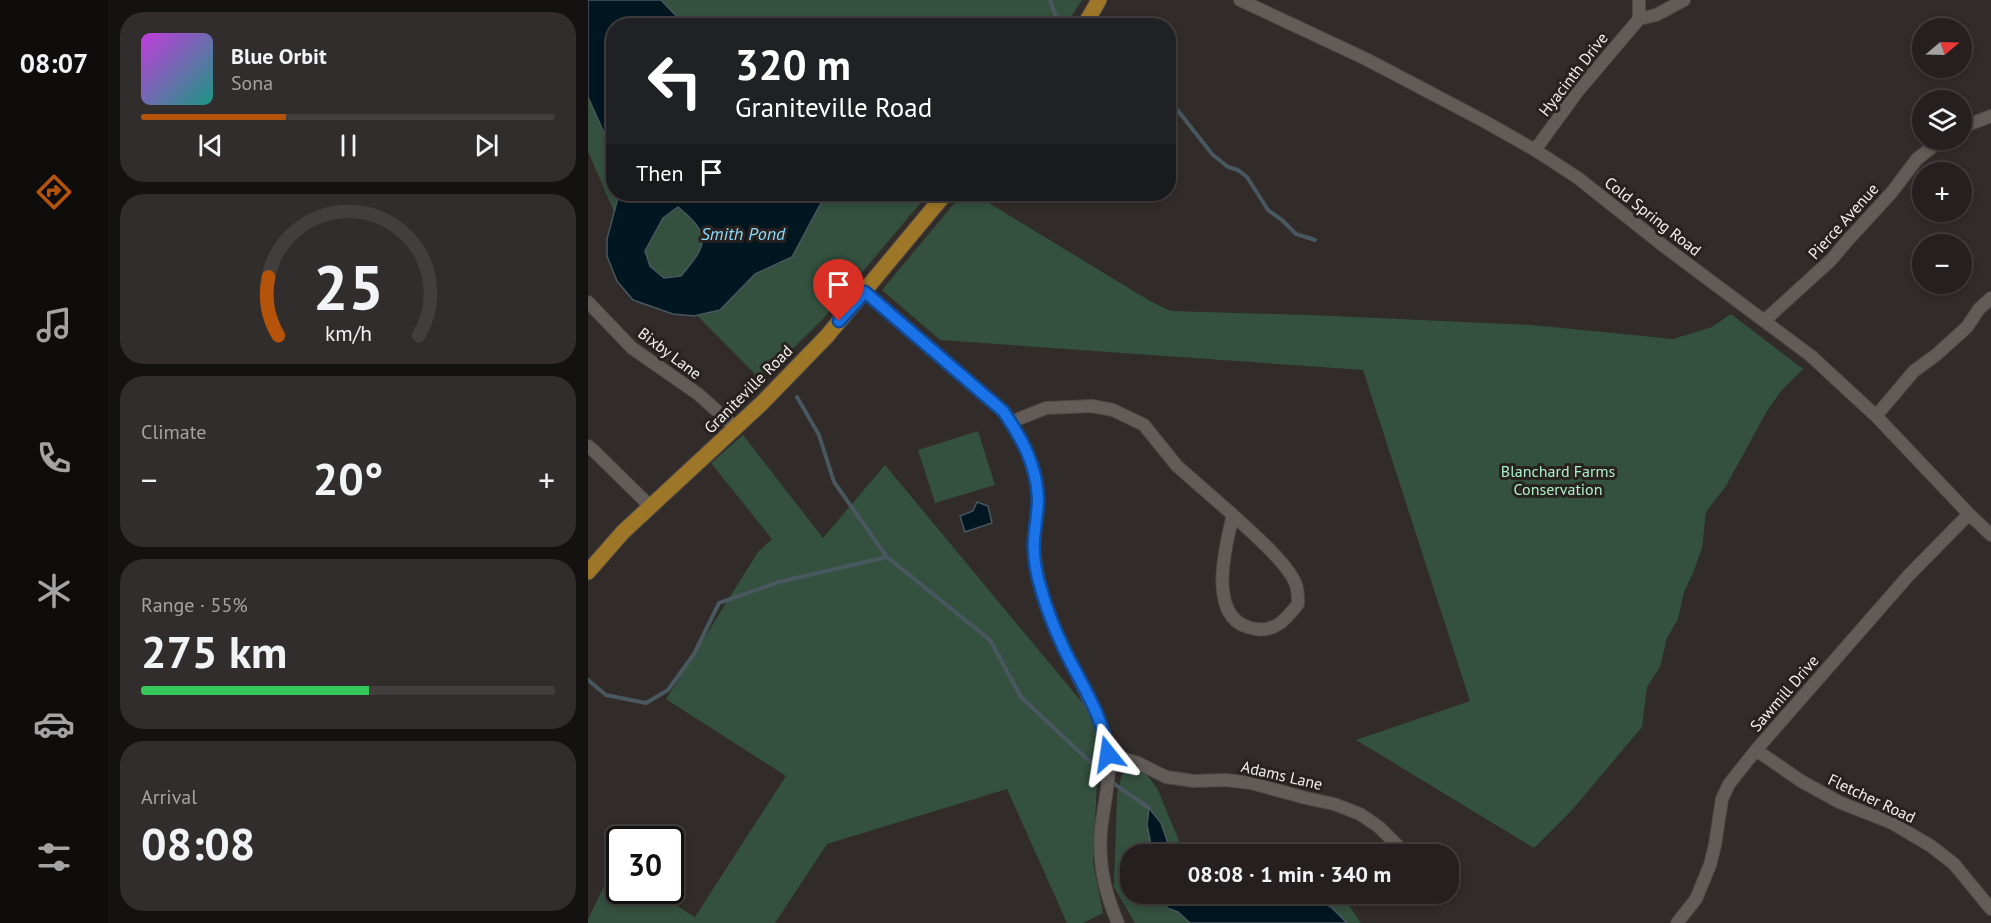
<!DOCTYPE html>
<meta charset="utf-8">
<style>
body{margin:0;font-family:"PT Sans",sans-serif;background:#312d2c;color:#f1f3f6;height:100vh;display:flex;flex-direction:column;font-size:22px;white-space:nowrap}
*{box-sizing:border-box;margin:0}
p{font-size:20px;color:#a3a3a4}
.icon{flex:none;width:33px;height:33px;fill:none;stroke:currentColor;stroke-width:2;stroke-linecap:round;stroke-linejoin:round}
.map{position:relative;flex:1;overflow:hidden}
.sheet{display:flex;flex-direction:column;gap:12px;padding:12px;background:#141211;width:480px}
.sheet>*{flex:none}
.hud{position:absolute;left:18px;top:18px;width:570px;height:183px;border-radius:24px;box-shadow:0 3px 9px #0003,0 0 0 2px #423e3d;background:#202124;color:#fff;overflow:hidden}
.needle{width:39px;rotate:71deg}
.fabs{position:absolute;left:1324px;top:18px;display:grid;gap:12px}
.fabs a{display:grid;place-items:center;width:60px;height:60px;border-radius:50%;background:#25201f;box-shadow:0 3px 9px #0003,0 0 0 2px #423e3d;font-size:30px}
.speed{position:absolute;left:18px;top:826px;display:flex;gap:12px;font-size:30px;font-weight:700;text-align:center}
.speed>*{display:grid;place-content:center;width:78px;height:78px;border-radius:50%;background:#25201f;box-shadow:0 3px 9px #0003,0 0 0 2px #423e3d;line-height:1}
.speed .limit{border:3px solid #111;border-radius:9px;background:#fff;color:#111}
.pin{position:absolute;display:grid;place-items:center;width:51px;height:51px;color:#fff;margin:-62px -26px;border-radius:50% 50% 50% 0;rotate:-45deg;box-shadow:0 0 6px #0007}
.pin .icon{rotate:45deg}
.me{position:absolute;width:66px;margin:-33px;rotate:345deg;stroke-linejoin:round;filter:drop-shadow(0 0 4px #0008)}
.turn{display:flex;align-items:center;gap:21px;height:126px;padding:0 30px;font-size:27px}
.turn .icon{width:78px;height:78px;stroke-width:2.5}
.turn b{display:block;font-size:42px;line-height:51px}
.then{display:flex;align-items:center;height:57px;padding:0 30px;background:#0003;gap:12px;font-size:22px}
.big{font-size:45px;font-weight:700;line-height:1.1}
.sheet .tile{flex:1;display:flex;flex-direction:column;justify-content:center;gap:9px;min-width:0;padding:0 21px;border-radius:24px;background:#312d2c}
.sheet .dial{align-items:center;gap:0}
.dial svg{height:156px;overflow:visible;fill:none;stroke:#423e3d;stroke-width:7;stroke-linecap:round;text-anchor:middle}
.dial text{fill:#f1f3f6;stroke:none}
.song{display:flex;align-items:center;gap:18px}
.cover{width:72px;height:72px;border-radius:9px;background:linear-gradient(135deg,hsl(290 70% 55%),hsl(170 70% 35%))}
.played{height:6px;border-radius:3px;background:linear-gradient(90deg,#b45309 35%,#423e3d 35%)}
.keys{display:flex;justify-content:space-around;direction:ltr}
.heat{display:flex;justify-content:space-between;align-items:center;font-size:33px;direction:ltr}
.charge{height:9px;border-radius:4px;background:linear-gradient(90deg,#34c759 55%,#423e3d 0)}
.trip{position:absolute;left:532px;top:844px;width:339px;height:60px;border-radius:24px;background:#25201f;box-shadow:0 3px 9px #0003,0 0 0 2px #423e3d;font-weight:700;line-height:60px;text-align:center}
main{display:flex;flex:1;min-height:0}
.tab-bar{display:flex;flex-direction:column;width:108px;justify-content:space-around;align-items:center;background:#0f0d0c;color:#a3a3a4}
.tab-bar .icon{width:42px;height:42px}
.tab-bar .current{color:#b45309}
.tab-bar b{font-size:27px;color:#f1f3f6}
.map>svg:first-child{display:block}
.green{fill:#34503f}
.water{fill:#001620;stroke:#49575e;stroke-width:1.5;fill-rule:evenodd}
.lines{fill:none;stroke-linecap:round;stroke-linejoin:round}
.stream{stroke:#49575e;stroke-width:4}
.minor-casing{stroke:#4e4946;stroke-width:14}
.major-casing{stroke:#4e4946;stroke-width:17}
.minor{stroke:#625c59;stroke-width:12}
.major{stroke:#9e7628;stroke-width:15}
.route-casing{stroke:#114b97;stroke-width:15}
.route{stroke:#1a73e8;stroke-width:10}
.labels{text-anchor:middle;stroke-width:6;stroke-linejoin:round;paint-order:stroke}
.street-label{font-size:16px;fill:#f4f0ee;stroke:#27221f}
.park-label{font-size:16px;fill:#acf1c6;stroke:#27221f}
.water-label{font-size:18px;font-style:italic;fill:#89d9fc;stroke:#27221f}
</style>
<main>
<nav class="tab-bar">
<b>08:07</b>
<svg class="icon current" aria-label="directions" viewBox="0 0 24 24"><path d="M12 3l9 9-9 9-9-9zM9 14v-3h6M13 9l2 2-2 2"/></svg>
<svg class="icon" aria-label="music" viewBox="0 0 24 24"><path d="M9 18V5l10-2v13"/><circle cx="6" cy="18" r="3"/><circle cx="16" cy="16" r="3"/></svg>
<svg class="icon" aria-label="phone" viewBox="0 0 24 24"><path d="M5 4h4l2 5-3 2q2 4 5 5l2-3 5 2v4C11 20 4 13 5 4z"/></svg>
<svg class="icon" aria-label="climate" viewBox="0 0 24 24"><path d="M12 3v18M4 7l16 10M4 17L20 7"/></svg>
<svg class="icon" aria-label="car" viewBox="0 0 24 24"><path d="M5 17H2v-5l4-1 3-4h7l3 4 3 1v5h-3M9 17h6M6 11h13"/><circle cx="7" cy="17" r="2"/><circle cx="17" cy="17" r="2"/></svg>
<svg class="icon" aria-label="filters" viewBox="0 0 24 24"><path d="M4 7h16M4 17h16"/><circle cx="9" cy="7" r="2"/><circle cx="15" cy="17" r="2"/></svg>
</nav>
<section class="sheet">
<div class="tile">
<div class="song"><i class="cover"></i><div><b>Blue Orbit</b><p>Sona</p></div></div>
<div class="played"></div>
<div class="keys"><svg class="icon" aria-label="previous" viewBox="0 0 24 24"><path d="M18 5L8 12l10 7zM5 5v14"/></svg><svg class="icon" aria-label="pause" viewBox="0 0 24 24"><path d="M8 5v14M16 5v14"/></svg><svg class="icon" aria-label="next" viewBox="0 0 24 24"><path d="M6 5l10 7-10 7zM19 5v14"/></svg></div>
</div>
<div class="tile dial"><svg viewBox="0 0 100 80">
<path d="M14 69A42 42 0 1 1 86 69"/>
<path d="M14 69A42 42 0 0 1 9 39" stroke="#b45309"/>
<text x="50" y="56" font-size="32" font-weight="700">25</text>
<text x="50" y="72" font-size="11">km/h</text>
</svg></div>
<div class="tile"><p>Climate</p>
<div class="heat"><a>−</a><b class="big">20°</b><a>+</a></div>
</div>
<div class="tile"><p>Range · 55%</p><b class="big">275 km</b><div class="charge"></div></div>
<div class="tile"><p>Arrival</p><b class="big">08:08</b></div>
</section>
<div class="map">
<svg width="1403" height="923" viewBox="0 0 1403 923">
<rect width="100%" height="100%" fill="#312b29"/>
<!-- green -->
<path class="green" d="M 0,0 L 494,0 L 478,25 L 26,26 L 26,194 L 340,194 L 234,320 L 173,380 L 41,247 L 0,151 Z
M 374,194 L 386,194 L 562,301 L 583,311 L 722,315 L 944,325 L 1085,339 L 1124,327 L 1143,314 L 1215,369 L 1193,391 L 1179,411 L 1138,486 L 1118,512 L 1114,548 L 1105,573 L 1096,592 L 1090,619 L 1079,638 L 1072,667 L 1059,687 L 1054,727 L 984,810 L 946,848 L 768,740 L 882,701 L 775,370 L 352,340 L 294,290 Z
M 390,431 L 407,485 L 347,503 L 330,450 Z
M 155,435 L 235,538 L 297,465 L 498,707 L 511,740 L 505,863 L 515,913 L 495,923 L 479,923 L 419,789 L 239,844 L 187,923 L 0,923 L 0,919 L 26,866 L 31,870 L 32,891 L 65,891 L 107,917 L 198,776 L 78,699 L 170,552 L 184,539 L 123,463 Z
M 543,770 L 558,774 L 569,788 L 597,855 L 543,855 L 543,894 L 753,894 L 773,923 L 547,923 L 526,887 L 529,796 L 534,774 Z"/>
<!-- water -->
<path class="water" d="M 0,0 L 73,0 L 97,25 L 26,26 L 25,153 L 0,97 Z
M 31,194 L 235,194 L 234,201 L 204,257 L 167,274 L 132,310 L 106,316 L 85,314 L 45,300 L 29,281 L 19,256 L 19,239 ZM 90,207 C 124,235 120,244 93,276 L 76,278 L 62,266 L 57,251 L 75,218 Z
M 389,502 L 400,506 L 404,523 L 377,532 L 372,516 L 385,511 Z
M 561,808 L 573,823 L 584,855 L 565,855 L 559,825 Z
M 570,894 L 624,894 L 638,898 L 682,901 L 719,894 L 743,907 L 759,923 L 602,923 L 590,912 L 579,908 Z"/>
<g class="lines">
<!-- stream -->
<path class="stream" d="M 462,0 L 467,14 L 480,25
M 580,98 L 624,154 L 640,167 L 650,170 L 659,177 L 680,210 L 694,220 L 708,234 L 727,240
M 209,397 L 231,435 L 246,482 L 299,557 L 402,640 L 433,697 L 517,776
M 0,680 L 18,695 L 58,703 L 80,690 L 106,654 L 131,603 L 191,582 L 299,557
M 522,781 L 561,808"/>
<defs>
<path id="minor" d="M 652,0 L 778,59 L 894,120 L 947,150 L 990,178 L 1077,247 L 1223,356 L 1288,416 L 1381,514 L 1403,535
M 1051,0 L 1051,19 L 1068,15 L 1096,0
M 1374,127 L 1403,116
M 947,150 L 990,91 L 1051,19
M 277,292 L 415,411 C 433,437 449,465 450,498 C 450,512 447,526 446,539 C 445,555 448,570 452,584 C 461,625 483,660 500,698 C 506,711 515,725 518,739 C 526,770 516,800 513,830 C 510,863 517,894 530,923
M 0,302 L 44,348 L 110,394 L 147,427
M 1176,321 L 1243,260 L 1260,240 L 1304,192 L 1329,159 L 1353,140
M 1288,416 L 1326,371 L 1348,355 L 1379,327 L 1391,309 L 1403,298
M 423,422 L 458,408 L 504,406 L 525,410 L 556,425 L 589,466 L 645,515 C 637,548 617,623 668,629 C 688,632 699,618 710,604 C 710,598 710,591 708,585 C 701,564 662,531 645,515
M 0,446 L 6,451 L 62,506
M 1168,750 L 1213,781 L 1251,802 L 1304,823 L 1343,846 L 1366,864 L 1403,909
M 520,754 L 550,763 L 578,777 L 606,781 L 638,780 L 663,783 L 718,798 L 746,804 L 772,814 L 791,827 L 814,850
M 1089,923 L 1108,899 L 1122,865 L 1127,845 L 1134,799 L 1141,784 L 1168,750 L 1321,575 L 1381,514"/>
<path id="major" d="M 496,26 L 511,0
M 0,572 L 35,532 L 174,403 L 239,336 L 357,194"/>
</defs>
<!-- minor casing -->
<use href="#minor" class="minor-casing"/>
<!-- major casing -->
<use href="#major" class="major-casing"/>
<!-- minor -->
<use href="#minor" class="minor"/>
<!-- major -->
<use href="#major" class="major"/>
</g>
<g class="lines">
<defs>
<path id="route" d="M 251,321 L 277,292 L 415,411 C 433,437 449,465 450,499 C 450,512 447,526 446,540 C 445,556 448,573 453,589 C 459,610 467,630 476,649 C 492,682 516,717 520,754"/>
</defs>
<!-- route casing -->
<use href="#route" class="route-casing"/>
<!-- route -->
<use href="#route" class="route"/>
</g>
<g class="labels">
<!-- street labels -->
<g class="street-label">
<text transform="translate(985 74) rotate(-52)" y="6">Hyacinth Drive</text>
<text transform="translate(1065 216) rotate(38)" y="6">Cold Spring Road</text>
<text transform="translate(1255 221) rotate(-48)" y="6">Pierce Avenue</text>
<text transform="translate(82 353) rotate(37)" y="6">Bixby Lane</text>
<text transform="translate(160 389) rotate(-45)" y="6">Graniteville Road</text>
<text transform="translate(1196 693) rotate(-49)" y="6">Sawmill Drive</text>
<text transform="translate(694 775) rotate(13)" y="6">Adams Lane</text>
<text transform="translate(1284 798) rotate(25)" y="6">Fletcher Road</text>
</g>
<!-- park labels -->
<g class="park-label">
<text x="970" y="477">Blanchard Farms<tspan x="970" dy="18">Conservation</tspan></text>
</g>
<!-- water labels -->
<g class="water-label">
<text x="155" y="240">Smith Pond</text>
</g>
</g>
</svg>
<div class="fabs">
<a><svg class="needle" viewBox="-14 -14 28 28"><path d="M0-13l5 13h-10z" fill="#e53935"/><path d="M0 13l5-13h-10z" fill="#a3a3a4"/></svg></a>
<a><svg class="icon" aria-label="layers" viewBox="0 0 24 24"><path d="M12 4l9 5-9 5-9-5zM3 14l9 5 9-5"/></svg></a>
<a>+</a>
<a>−</a>
</div>
<div class="speed"><div class="limit">30</div></div>
<div class="pin" style="left:251px;top:321px;background:#d93025"><svg class="icon" aria-label="arrive" viewBox="0 0 24 24"><path d="M6 21V4h12l-3 4 3 4H6"/></svg></div>
<svg class="me" style="left:520px;top:754px" viewBox="-20 -20 40 40"><path d="M0-17L14 15 0 8-14 15z" fill="#1a73e8" stroke="#fff" stroke-width="4"/></svg>
<div class="trip">08:08 · 1 min · 340 m</div>
<div class="hud">
<div class="turn"><svg class="icon" aria-label="left" viewBox="0 0 24 24"><path d="M17 20v-9H6M10 6l-5 5 5 5"/></svg><div><b>320 m</b>Graniteville Road</div></div>
<div class="then">Then<svg class="icon" aria-label="arrive" viewBox="0 0 24 24"><path d="M6 21V4h12l-3 4 3 4H6"/></svg></div>
</div>
</div>
</main>
